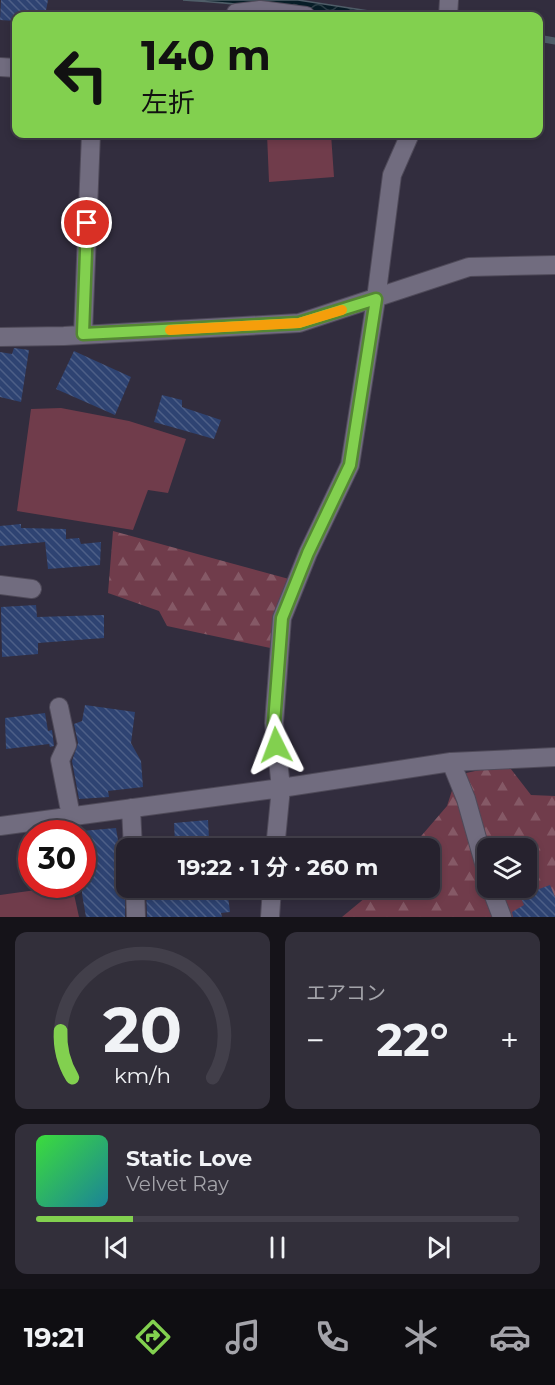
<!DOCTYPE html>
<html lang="ja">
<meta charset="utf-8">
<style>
body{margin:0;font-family:Montserrat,"Noto Sans JP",sans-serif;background:#322f3a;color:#f1f3f6;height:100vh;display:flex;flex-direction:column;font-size:22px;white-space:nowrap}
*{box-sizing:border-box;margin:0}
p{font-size:20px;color:#a4a4aa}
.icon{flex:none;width:33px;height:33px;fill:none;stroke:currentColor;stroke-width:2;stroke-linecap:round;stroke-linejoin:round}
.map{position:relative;height:917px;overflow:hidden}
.sheet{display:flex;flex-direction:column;gap:15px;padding:15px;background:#151319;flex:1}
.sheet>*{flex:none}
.guide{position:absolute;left:12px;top:12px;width:531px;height:126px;border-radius:12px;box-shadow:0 3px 9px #0003,0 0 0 2px #423f4a;background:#82d04f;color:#111;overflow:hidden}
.tools{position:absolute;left:477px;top:838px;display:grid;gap:12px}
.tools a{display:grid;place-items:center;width:60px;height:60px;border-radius:12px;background:#26222e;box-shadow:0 3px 9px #0003,0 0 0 2px #423f4a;font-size:30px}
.speed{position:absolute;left:18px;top:820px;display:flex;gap:12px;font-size:30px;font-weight:700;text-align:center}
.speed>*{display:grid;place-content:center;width:78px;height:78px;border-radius:50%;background:#26222e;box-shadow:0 3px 9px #0003,0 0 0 2px #423f4a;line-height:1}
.speed .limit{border:9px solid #d22;background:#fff;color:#111}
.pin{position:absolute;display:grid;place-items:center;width:51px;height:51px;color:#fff;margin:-26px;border:3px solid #fff;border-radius:50%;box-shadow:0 2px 6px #0007}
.me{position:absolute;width:66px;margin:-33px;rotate:357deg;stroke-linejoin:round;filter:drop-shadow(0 0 4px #0008)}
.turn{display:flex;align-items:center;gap:21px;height:126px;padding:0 30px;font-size:27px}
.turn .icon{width:78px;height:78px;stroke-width:2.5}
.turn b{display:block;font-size:42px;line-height:51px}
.big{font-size:45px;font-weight:700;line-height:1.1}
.sheet .card{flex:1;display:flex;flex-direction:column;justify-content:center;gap:9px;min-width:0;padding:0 21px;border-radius:12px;background:#322f3a}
.sheet .dial{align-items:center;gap:0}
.dial svg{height:156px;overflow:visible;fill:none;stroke:#423f4a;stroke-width:7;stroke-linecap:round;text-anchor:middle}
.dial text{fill:#f1f3f6;stroke:none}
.song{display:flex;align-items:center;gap:18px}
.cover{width:72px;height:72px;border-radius:9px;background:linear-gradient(135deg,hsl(120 70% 55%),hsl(190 70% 35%))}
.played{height:6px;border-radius:3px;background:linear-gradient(90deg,#82d04f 20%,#423f4a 20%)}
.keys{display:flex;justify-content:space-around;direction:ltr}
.heat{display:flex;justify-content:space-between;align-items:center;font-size:33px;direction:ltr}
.sheet .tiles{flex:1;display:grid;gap:15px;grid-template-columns:1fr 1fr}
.card:last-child{grid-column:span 2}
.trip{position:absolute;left:116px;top:838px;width:324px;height:60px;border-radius:12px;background:#26222e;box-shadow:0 3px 9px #0003,0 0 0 2px #423f4a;font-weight:700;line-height:60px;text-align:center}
.tab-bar{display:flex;height:96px;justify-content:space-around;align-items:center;background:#0f0e12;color:#a4a4aa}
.tab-bar .icon{width:42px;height:42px}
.tab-bar .on{color:#82d04f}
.tab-bar b{font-size:27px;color:#f1f3f6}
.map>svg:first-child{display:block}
.grass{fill:#703c4b}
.forest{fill:url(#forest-firs);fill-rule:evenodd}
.water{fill:url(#water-waves);stroke:#4f5d68;stroke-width:1.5}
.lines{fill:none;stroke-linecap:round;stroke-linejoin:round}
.stream{stroke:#4f5d68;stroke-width:7}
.building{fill:url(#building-back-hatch)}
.minor-casing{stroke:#4f4a59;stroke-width:20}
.minor{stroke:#716c7f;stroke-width:18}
.route-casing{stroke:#548733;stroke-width:15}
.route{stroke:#82d04f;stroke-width:10}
.slow{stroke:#f59e0b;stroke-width:10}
</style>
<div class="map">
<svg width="555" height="917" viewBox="0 0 555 917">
<defs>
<pattern id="forest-firs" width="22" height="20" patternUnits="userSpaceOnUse" patternTransform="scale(1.5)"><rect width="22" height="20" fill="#703c4b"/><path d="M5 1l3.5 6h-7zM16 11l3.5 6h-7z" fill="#855966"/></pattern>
<pattern id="water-waves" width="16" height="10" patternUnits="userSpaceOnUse" patternTransform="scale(1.5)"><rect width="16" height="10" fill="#071d27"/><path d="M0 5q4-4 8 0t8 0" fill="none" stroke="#2c3e47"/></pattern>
<pattern id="building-back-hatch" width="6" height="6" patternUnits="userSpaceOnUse" patternTransform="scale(1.5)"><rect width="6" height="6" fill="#2e4372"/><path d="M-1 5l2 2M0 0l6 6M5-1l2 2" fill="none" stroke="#4d5f87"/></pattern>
</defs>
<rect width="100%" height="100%" fill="#322d3e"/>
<!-- grass -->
<path class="grass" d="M 267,134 L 331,134 L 334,177 L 269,182 Z
M 61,408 L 129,421 L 186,439 L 168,493 L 148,490 L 133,530 L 17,511 L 31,409 Z
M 72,885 L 79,917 L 0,917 L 0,895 Z"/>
<!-- forest -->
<path class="forest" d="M 113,531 L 289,579 L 275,649 L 167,626 L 159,611 L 108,593 Z
M 507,764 L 531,795 L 555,796 L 555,917 L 342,917 L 377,888 L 429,888 L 429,849 L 410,849 L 447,806 L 457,775 ZM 488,849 L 526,849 L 526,888 L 488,888 Z"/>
<!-- water -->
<path class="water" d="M 183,0 L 298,0 L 401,16 C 328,16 256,4 183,0 Z"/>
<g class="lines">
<!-- stream -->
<path class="stream" d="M 538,38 L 555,41"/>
</g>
<!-- building -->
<path class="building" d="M 1,0 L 48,0 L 45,16 L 16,16 L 16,21 L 0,20 Z
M 14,348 L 29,350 L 21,402 L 0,397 L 0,352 L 12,354 Z
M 74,351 L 131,377 L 115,415 L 56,389 Z
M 162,395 L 182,400 L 182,407 L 221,420 L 214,439 L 154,422 Z
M 21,524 L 21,528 L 66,529 L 66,539 L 79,538 L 81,544 L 101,542 L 100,565 L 48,569 L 45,542 L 0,546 L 0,526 Z
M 36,605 L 37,617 L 104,615 L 104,638 L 38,643 L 38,654 L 2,657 L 1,607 Z
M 85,705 L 135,712 L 131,743 L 141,761 L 143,787 L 108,791 L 109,797 L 79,799 L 72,761 L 78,743 L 74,724 L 82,721 Z
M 45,713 L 48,731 L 52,730 L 54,746 L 50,747 L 49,744 L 6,749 L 5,718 Z
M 208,820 L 209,839 L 175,843 L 174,823 Z
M 116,828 L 125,883 L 125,917 L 86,917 L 82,894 L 82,831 Z
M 550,885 L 555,897 L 555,917 L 513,917 L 512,912 L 524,905 L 520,896 Z
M 146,888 L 227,888 L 230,912 L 221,913 L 222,917 L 147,917 Z"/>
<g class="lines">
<defs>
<path id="minor" d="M 236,13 L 260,10 L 306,16
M 448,16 L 449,0
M 0,67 L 16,68
M 83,334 L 91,134
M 0,337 L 64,336 L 299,323 L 469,267 L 555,265
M 0,585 L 32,589
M 59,707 L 67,745 L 60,760 L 71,816
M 451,762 L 466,799 L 488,877
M 131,808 L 133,849
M 0,826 L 281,788 L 451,762 L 555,757
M 275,849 L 281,788 L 274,723 L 282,618 L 308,553 L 350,465 L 376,299 L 392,175 L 410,134
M 135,888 L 136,917
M 491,888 L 502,917
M 270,917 L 272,888"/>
</defs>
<!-- minor casing -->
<use href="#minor" class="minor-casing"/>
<!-- minor -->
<use href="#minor" class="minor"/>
</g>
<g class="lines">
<defs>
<path id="route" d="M 87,223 L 83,334 L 299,323 L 376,299 L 350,465 L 308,553 L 282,618 L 274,723 L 276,745"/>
</defs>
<!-- route casing -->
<use href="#route" class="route-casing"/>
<!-- route -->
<use href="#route" class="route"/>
<!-- slow -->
<path class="slow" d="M 170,330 L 299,323 L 342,310"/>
</g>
</svg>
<div class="tools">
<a><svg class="icon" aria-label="layers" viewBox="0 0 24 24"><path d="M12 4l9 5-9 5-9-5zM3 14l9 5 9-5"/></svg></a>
</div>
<div class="speed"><div class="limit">30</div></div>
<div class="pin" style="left:87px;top:223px;background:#d93025"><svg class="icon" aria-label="arrive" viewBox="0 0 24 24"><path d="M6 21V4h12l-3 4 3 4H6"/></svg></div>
<svg class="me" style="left:276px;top:745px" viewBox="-20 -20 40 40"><path d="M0-17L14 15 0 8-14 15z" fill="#82d04f" stroke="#fff" stroke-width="4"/></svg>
<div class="trip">19:22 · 1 分 · 260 m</div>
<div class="guide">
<div class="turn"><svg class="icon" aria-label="left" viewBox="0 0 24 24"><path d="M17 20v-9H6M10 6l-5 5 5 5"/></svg><div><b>140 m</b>左折</div></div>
</div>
</div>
<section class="sheet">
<div class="tiles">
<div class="card dial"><svg viewBox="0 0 100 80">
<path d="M14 69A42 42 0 1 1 86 69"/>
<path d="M14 69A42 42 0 0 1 8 45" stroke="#82d04f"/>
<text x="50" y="56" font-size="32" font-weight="700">20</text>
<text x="50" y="72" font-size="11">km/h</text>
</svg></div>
<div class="card"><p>エアコン</p>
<div class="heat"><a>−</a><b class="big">22°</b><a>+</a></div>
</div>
<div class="card">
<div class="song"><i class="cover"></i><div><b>Static Love</b><p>Velvet Ray</p></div></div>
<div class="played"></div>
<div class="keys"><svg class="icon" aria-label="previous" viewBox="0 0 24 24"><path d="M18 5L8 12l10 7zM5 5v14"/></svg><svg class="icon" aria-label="pause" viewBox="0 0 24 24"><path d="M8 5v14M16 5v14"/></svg><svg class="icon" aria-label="next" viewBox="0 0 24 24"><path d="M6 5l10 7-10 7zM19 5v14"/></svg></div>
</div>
</div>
</section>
<nav class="tab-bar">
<b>19:21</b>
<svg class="icon on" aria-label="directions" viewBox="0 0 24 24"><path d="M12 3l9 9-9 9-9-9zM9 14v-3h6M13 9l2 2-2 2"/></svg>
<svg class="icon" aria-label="music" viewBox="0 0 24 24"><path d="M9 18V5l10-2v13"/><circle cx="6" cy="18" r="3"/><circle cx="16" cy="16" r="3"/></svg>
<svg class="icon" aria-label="phone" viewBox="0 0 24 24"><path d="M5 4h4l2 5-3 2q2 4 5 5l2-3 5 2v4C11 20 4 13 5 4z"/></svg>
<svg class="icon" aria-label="climate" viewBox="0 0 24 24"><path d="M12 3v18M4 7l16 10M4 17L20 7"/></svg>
<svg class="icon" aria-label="car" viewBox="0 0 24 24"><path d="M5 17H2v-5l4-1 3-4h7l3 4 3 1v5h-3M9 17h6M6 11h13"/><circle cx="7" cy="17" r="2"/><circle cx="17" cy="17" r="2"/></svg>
</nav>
